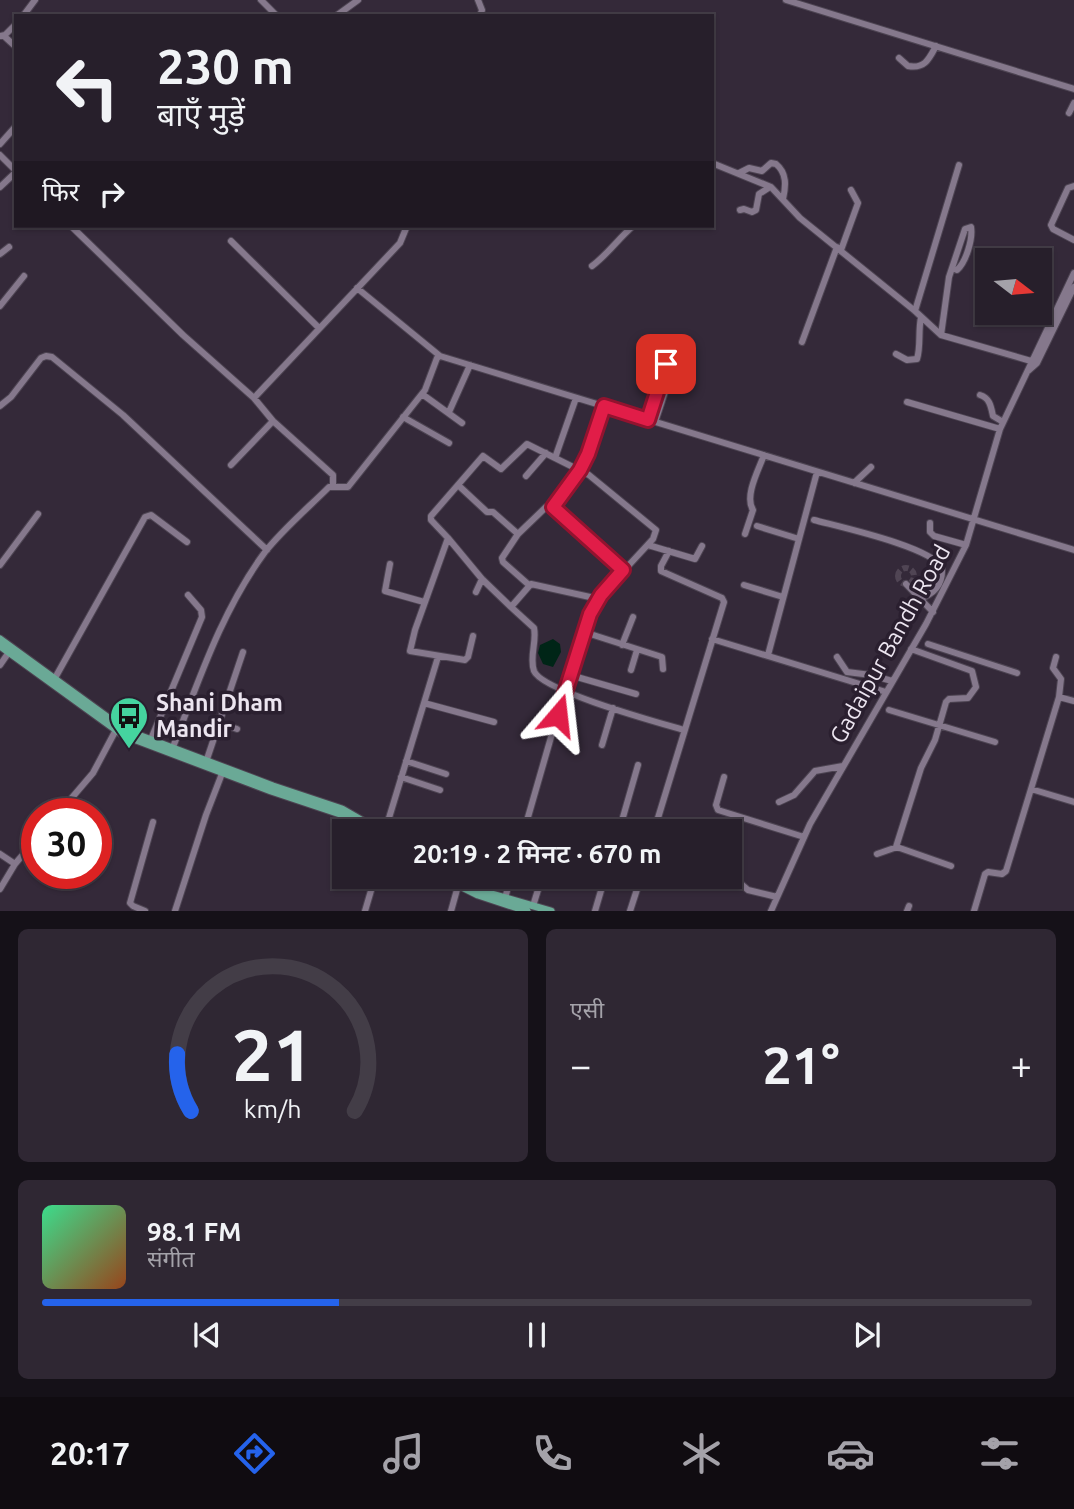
<!DOCTYPE html>
<html lang="hi">
<meta charset="utf-8">
<style>
body{margin:0;font-family:Ubuntu,"Noto Sans Devanagari",sans-serif;background:#2f2733;color:#f1f3f6;height:100vh;display:flex;flex-direction:column;font-size:26px;white-space:nowrap}
*{box-sizing:border-box;margin:0}
p{font-size:23px;color:#a4a2a9}
.icon{flex:none;width:38px;height:38px;fill:none;stroke:currentColor;stroke-width:2;stroke-linecap:round;stroke-linejoin:round}
.map{position:relative;height:911px;overflow:hidden}
.panel{display:flex;flex-direction:column;gap:18px;padding:18px;background:#151118;flex:1}
.panel>*{flex:none}
.top-card{position:absolute;left:14px;top:14px;width:700px;height:214px;border-radius:0px;box-shadow:0 2px 5px #0004,0 0 0 2px #433d47;background:#271f2b;color:#f1f3f6;overflow:hidden}
.needle{width:46px;rotate:106deg}
.buttons{position:absolute;left:975px;top:248px;display:grid;gap:14px}
.buttons a{display:grid;place-items:center;width:77px;height:77px;border-radius:0px;background:#271f2b;box-shadow:0 2px 5px #0004,0 0 0 2px #433d47;font-size:35px}
.speed{position:absolute;left:21px;top:798px;display:flex;gap:14px;font-size:35px;font-weight:700;text-align:center}
.speed>*{display:grid;place-content:center;width:91px;height:91px;border-radius:50%;background:#271f2b;box-shadow:0 2px 5px #0004,0 0 0 2px #433d47;line-height:1}
.speed .limit{border:10px solid #d22;background:#fff;color:#111}
.pin{position:absolute;display:grid;place-items:center;width:60px;height:60px;color:#fff;margin:-30px;border-radius:14px;box-shadow:0 4px 10px #0006}
.me{position:absolute;width:77px;margin:-38px;rotate:17deg;stroke-linejoin:round;filter:drop-shadow(0 0 5px #0008)}
.turn{display:flex;align-items:center;gap:24px;height:147px;padding:0 28px;font-size:32px}
.turn .icon{width:91px;height:91px;stroke-width:2.5}
.turn b{display:block;font-size:49px;line-height:60px}
.then{display:flex;align-items:center;height:66px;padding:0 28px;background:#0003;gap:14px;font-size:26px}
.big{font-size:52px;font-weight:600;line-height:1.1}
.panel .card{flex:1;display:flex;flex-direction:column;justify-content:center;gap:10px;min-width:0;padding:0 24px;border-radius:10px;background:#2f2733}
.panel .dial{align-items:center;gap:0}
.dial svg{height:182px;overflow:visible;fill:none;stroke:#433d47;stroke-width:7;stroke-linecap:round;text-anchor:middle}
.dial text{fill:#f1f3f6;stroke:none}
.song{display:flex;align-items:center;gap:21px}
.cover{width:84px;height:84px;border-radius:10px;background:linear-gradient(135deg,hsl(150 70% 55%),hsl(20 70% 35%))}
.played{height:7px;border-radius:4px;background:linear-gradient(90deg,#2563eb 30%,#433d47 30%)}
.keys{display:flex;justify-content:space-around;direction:ltr}
.heat{display:flex;justify-content:space-between;align-items:center;font-size:38px;direction:ltr}
.panel .tiles{flex:1;display:grid;gap:18px;grid-template-columns:1fr 1fr}
.card:last-child{grid-column:span 2}
.trip{position:absolute;left:332px;top:819px;width:410px;height:70px;border-radius:0px;background:#271f2b;box-shadow:0 2px 5px #0004,0 0 0 2px #433d47;font-weight:600;line-height:70px;text-align:center}
.tab-bar{display:flex;height:112px;justify-content:space-around;align-items:center;background:#100c11;color:#a4a2a9}
.tab-bar .icon{width:49px;height:49px}
.tab-bar .selected{color:#2563eb}
.tab-bar b{font-size:32px;color:#f1f3f6}
.map>svg:first-child{display:block}
.water{fill:#002517}
.lines{fill:none;stroke-linecap:round;stroke-linejoin:round}
.minor-tunnel{stroke:#504554;stroke-width:6;stroke-dasharray:6 3;stroke-linecap:butt}
.minor-casing{stroke:#4d4452;stroke-width:8}
.major-casing{stroke:#4d4452;stroke-width:9}
.minor{stroke:#85788c;stroke-width:6}
.major{stroke:#6aa996;stroke-width:7}
.route-casing{stroke:#92132f;stroke-width:18}
.route{stroke:#e11d48;stroke-width:12}
.labels{text-anchor:middle;stroke-width:7;stroke-linejoin:round;paint-order:stroke}
.street-label{font-size:23px;fill:#ece5f0;stroke:#2a1f2f}
.poi-label{font-size:23px;font-weight:bold;fill:#ece5f0;stroke:#2a1f2f;text-anchor:start}
</style>
<div class="map">
<svg width="1074" height="911" viewBox="0 0 1074 911">
<rect width="100%" height="100%" fill="#342939"/>
<!-- water -->
<path class="water" d="M 553,639 L 560,644 L 561,652 L 553,667 L 543,664 L 538,653 L 540,645 Z"/>
<g class="lines">
<!-- minor-tunnel -->
<path class="minor-tunnel" d="M898 576a8 8 0 1 1 16 0a8 8 0 1 1-16 0Z"/>
<defs>
<path id="minor" d="M 261,0 L 277,16
M 478,0 L 482,10 L 480,16
M 786,0 L 1074,89
M 23,16 L 35,0
M 336,16 L 358,0
M 0,36 L 5,35 L 16,24
M 4,36 L 16,47
M 899,58 L 908,66 C 925,69 929,59 936,46
M 1069,113 L 1074,103
M 0,144 L 16,126
M 0,155 L 16,171
M 712,163 L 771,187 L 800,218 L 915,311 L 941,335 L 1031,361
M 739,173 L 749,168 L 762,171 L 771,163 L 776,164 C 787,173 786,186 783,199
M 1074,186 L 1068,188 L 1051,225 L 1053,229 L 1074,240
M 0,187 L 16,172
M 740,210 L 744,209 L 752,212 L 756,210 L 759,194 L 770,187
M 71,226 L 183,335 L 254,398
M 231,241 L 319,328
M 841,250 L 858,203 L 851,190
M 0,254 L 9,247
M 592,266 C 607,255 618,239 633,226
M 357,288 L 440,356
M 0,306 L 24,276
M 915,311 L 959,165
M 941,335 L 949,277 L 965,229 L 971,227 C 973,239 966,262 957,270 L 952,268
M 802,342 L 837,247
M 896,354 L 907,360 L 917,359 C 921,346 918,332 921,317
M 1028,371 L 1037,363 L 1074,287
M 422,394 L 462,423
M 980,395 C 990,398 991,407 993,416 L 1003,422
M 907,402 L 1000,429
M 0,406 L 11,397 L 41,358 L 46,356 L 52,357 L 123,415 L 267,550
M 449,412 L 470,365
M 403,417 L 449,443
M 648,420 L 666,364
M 655,422 L 670,377
M 555,458 L 576,398
M 231,465 L 273,421
M 526,476 L 546,453
M 854,483 L 871,467
M 458,485 L 487,512 L 493,512 L 518,534
M 333,486 L 333,475 L 273,421 L 254,398 L 400,243 L 407,226
M 553,507 L 580,470 L 588,455 L 604,406
M 814,520 C 840,527 932,547 942,568 C 943,585 934,594 919,599
M 930,523 L 930,532 L 934,536 L 966,545
M 757,526 L 799,539
M 745,534 L 753,510 C 744,496 759,469 764,455
M 448,538 L 431,520 L 431,516 L 483,456 L 501,469 L 527,444 L 589,475 L 656,530 L 653,539 L 604,592 L 590,614 L 564,692 L 524,831
M 648,545 L 695,559 L 702,546
M 390,564 L 385,591 L 424,602
M 0,565 L 38,514
M 906,584 L 933,612
M 529,585 L 503,562 L 502,558 L 518,534 L 546,507 L 553,507 L 623,570
M 744,585 L 783,597
M 476,592 L 482,579
M 511,607 L 534,628 C 537,642 529,657 534,671 C 542,691 660,723 684,730
M 584,632 L 662,657 L 663,669
M 473,636 L 468,657 L 465,660 L 410,651 L 415,630 L 448,538 L 482,579 L 511,607 L 531,584 L 599,599
M 712,639 L 886,692
M 928,644 L 1017,673
M 622,645 L 633,617
M 768,655 L 817,472
M 837,657 L 847,672 L 871,675 L 892,681
M 1056,657 L 1053,668 L 1061,679 L 1059,697
M 0,665 L 9,652
M 631,670 L 637,650
M 570,675 L 636,694
M 55,678 L 145,517 L 151,515 L 187,542
M 424,703 L 494,722
M 889,710 L 995,742
M 219,723 L 237,729
M 151,739 L 202,617 L 201,610 L 188,595
M 602,745 L 613,708
M 173,747 C 199,680 222,610 265,552 C 283,529 308,508 329,487 L 348,487 L 425,390 L 437,358 L 440,356 L 1074,550
M 207,759 L 243,652
M 406,761 L 446,774
M 401,777 L 440,790
M 724,777 L 716,805 L 718,810 L 804,837
M 1031,789 L 1059,697 L 1074,701
M 779,802 L 794,795 L 815,771 L 843,766
M 58,814 L 93,773 L 118,726
M 385,831 L 438,657
M 573,831 L 577,824 L 596,829
M 619,831 L 638,765
M 654,831 L 724,602 L 722,598 L 661,571 L 661,566 L 669,551
M 896,847 L 921,768 L 935,740 L 946,702 L 949,699 L 968,698 L 976,687 L 972,671 L 911,649
M 0,854 L 15,864
M 877,854 L 897,847 L 951,866
M 722,877 L 740,883 L 748,890 L 777,897
M 0,889 L 15,864 L 37,838
M 505,898 L 511,877
M 533,906 L 542,877
M 145,911 L 133,906 L 130,903 L 153,822
M 175,911 L 206,815 L 223,771
M 365,911 L 375,877
M 451,911 L 458,886
M 595,911 L 605,877
M 630,911 L 641,877
M 771,911 L 810,824 L 926,624 L 966,545 L 1000,429 L 1074,273
M 907,911 L 909,906
M 974,911 L 985,874 L 988,872 L 1002,874 L 1006,871 L 1031,789 L 1074,802"/>
<path id="major" d="M 0,639 L 125,730 L 273,786 L 342,809 L 380,831
M 0,646 L 123,735 L 271,791 L 340,814 L 369,831
M 442,877 L 478,895 L 527,911
M 454,877 L 492,894 L 551,911"/>
</defs>
<!-- minor casing -->
<use href="#minor" class="minor-casing"/>
<!-- major casing -->
<use href="#major" class="major-casing"/>
<!-- minor -->
<use href="#minor" class="minor"/>
<!-- major -->
<use href="#major" class="major"/>
</g>
<g class="lines">
<defs>
<path id="route" d="M 558,715 L 590,614 L 601,595 L 623,570 L 553,507 L 580,470 L 588,454 L 604,406 L 648,420 L 666,364"/>
</defs>
<!-- route casing -->
<use href="#route" class="route-casing"/>
<!-- route -->
<use href="#route" class="route"/>
</g>
<!-- icons -->
<defs>
<symbol id="bus-pin" viewBox="-11 -11 22 30"><path d="M0 17L-7.5 6A9.5 9.5 0 1 1 7.5 6Z" fill="#45d49f" stroke="#2a1f2f"/><path d="M-5-6H5V4H4V6H2V4H-2V6H-4V4H-5ZM-3.5-4V0h7V-4ZM-3.5 1.2v1.5H-2V1.2ZM2 1.2v1.5H3.5V1.2Z" fill="#111"/></symbol>
</defs>
<g fill-rule="evenodd">
<use href="#bus-pin" x="107" y="694" width="44" height="60"/>
</g>
<g class="labels">
<!-- street labels -->
<g class="street-label">
<text transform="translate(890 644) rotate(-61)" y="8">Gadaipur Bandh Road</text>
</g>
<!-- poi labels -->
<g class="poi-label">
<text x="156" y="711">Shani Dham<tspan x="156" dy="26">Mandir</tspan></text>
</g>
</g>
</svg>
<div class="buttons">
<a><svg class="needle" viewBox="-14 -14 28 28"><path d="M0-13l5 13h-10z" fill="#e53935"/><path d="M0 13l5-13h-10z" fill="#a4a2a9"/></svg></a>
</div>
<div class="speed"><div class="limit">30</div></div>
<div class="pin" style="left:666px;top:364px;background:#d93025"><svg class="icon" aria-label="arrive" viewBox="0 0 24 24"><path d="M6 21V4h12l-3 4 3 4H6"/></svg></div>
<svg class="me" style="left:558px;top:715px" viewBox="-20 -20 40 40"><path d="M0-17L14 15 0 8-14 15z" fill="#e11d48" stroke="#fff" stroke-width="4"/></svg>
<div class="trip">20:19 · 2 मिनट · 670 m</div>
<div class="top-card">
<div class="turn"><svg class="icon" aria-label="left" viewBox="0 0 24 24"><path d="M17 20v-9H6M10 6l-5 5 5 5"/></svg><div><b>230 m</b>बाएँ मुड़ें</div></div>
<div class="then">फिर<svg class="icon" aria-label="right" viewBox="0 0 24 24"><path d="M7 20v-9h11M14 6l5 5-5 5"/></svg></div>
</div>
</div>
<section class="panel">
<div class="tiles">
<div class="card dial"><svg viewBox="0 0 100 80">
<path d="M14 69A42 42 0 1 1 86 69"/>
<path d="M14 69A42 42 0 0 1 8 44" stroke="#2563eb"/>
<text x="50" y="56" font-size="32" font-weight="700">21</text>
<text x="50" y="72" font-size="11">km/h</text>
</svg></div>
<div class="card"><p>एसी</p>
<div class="heat"><a>−</a><b class="big">21°</b><a>+</a></div>
</div>
<div class="card">
<div class="song"><i class="cover"></i><div><b>98.1 FM</b><p>संगीत</p></div></div>
<div class="played"></div>
<div class="keys"><svg class="icon" aria-label="previous" viewBox="0 0 24 24"><path d="M18 5L8 12l10 7zM5 5v14"/></svg><svg class="icon" aria-label="pause" viewBox="0 0 24 24"><path d="M8 5v14M16 5v14"/></svg><svg class="icon" aria-label="next" viewBox="0 0 24 24"><path d="M6 5l10 7-10 7zM19 5v14"/></svg></div>
</div>
</div>
</section>
<nav class="tab-bar">
<b>20:17</b>
<svg class="icon selected" aria-label="directions" viewBox="0 0 24 24"><path d="M12 3l9 9-9 9-9-9zM9 14v-3h6M13 9l2 2-2 2"/></svg>
<svg class="icon" aria-label="music" viewBox="0 0 24 24"><path d="M9 18V5l10-2v13"/><circle cx="6" cy="18" r="3"/><circle cx="16" cy="16" r="3"/></svg>
<svg class="icon" aria-label="phone" viewBox="0 0 24 24"><path d="M5 4h4l2 5-3 2q2 4 5 5l2-3 5 2v4C11 20 4 13 5 4z"/></svg>
<svg class="icon" aria-label="climate" viewBox="0 0 24 24"><path d="M12 3v18M4 7l16 10M4 17L20 7"/></svg>
<svg class="icon" aria-label="car" viewBox="0 0 24 24"><path d="M5 17H2v-5l4-1 3-4h7l3 4 3 1v5h-3M9 17h6M6 11h13"/><circle cx="7" cy="17" r="2"/><circle cx="17" cy="17" r="2"/></svg>
<svg class="icon" aria-label="filters" viewBox="0 0 24 24"><path d="M4 7h16M4 17h16"/><circle cx="9" cy="7" r="2"/><circle cx="15" cy="17" r="2"/></svg>
</nav>
